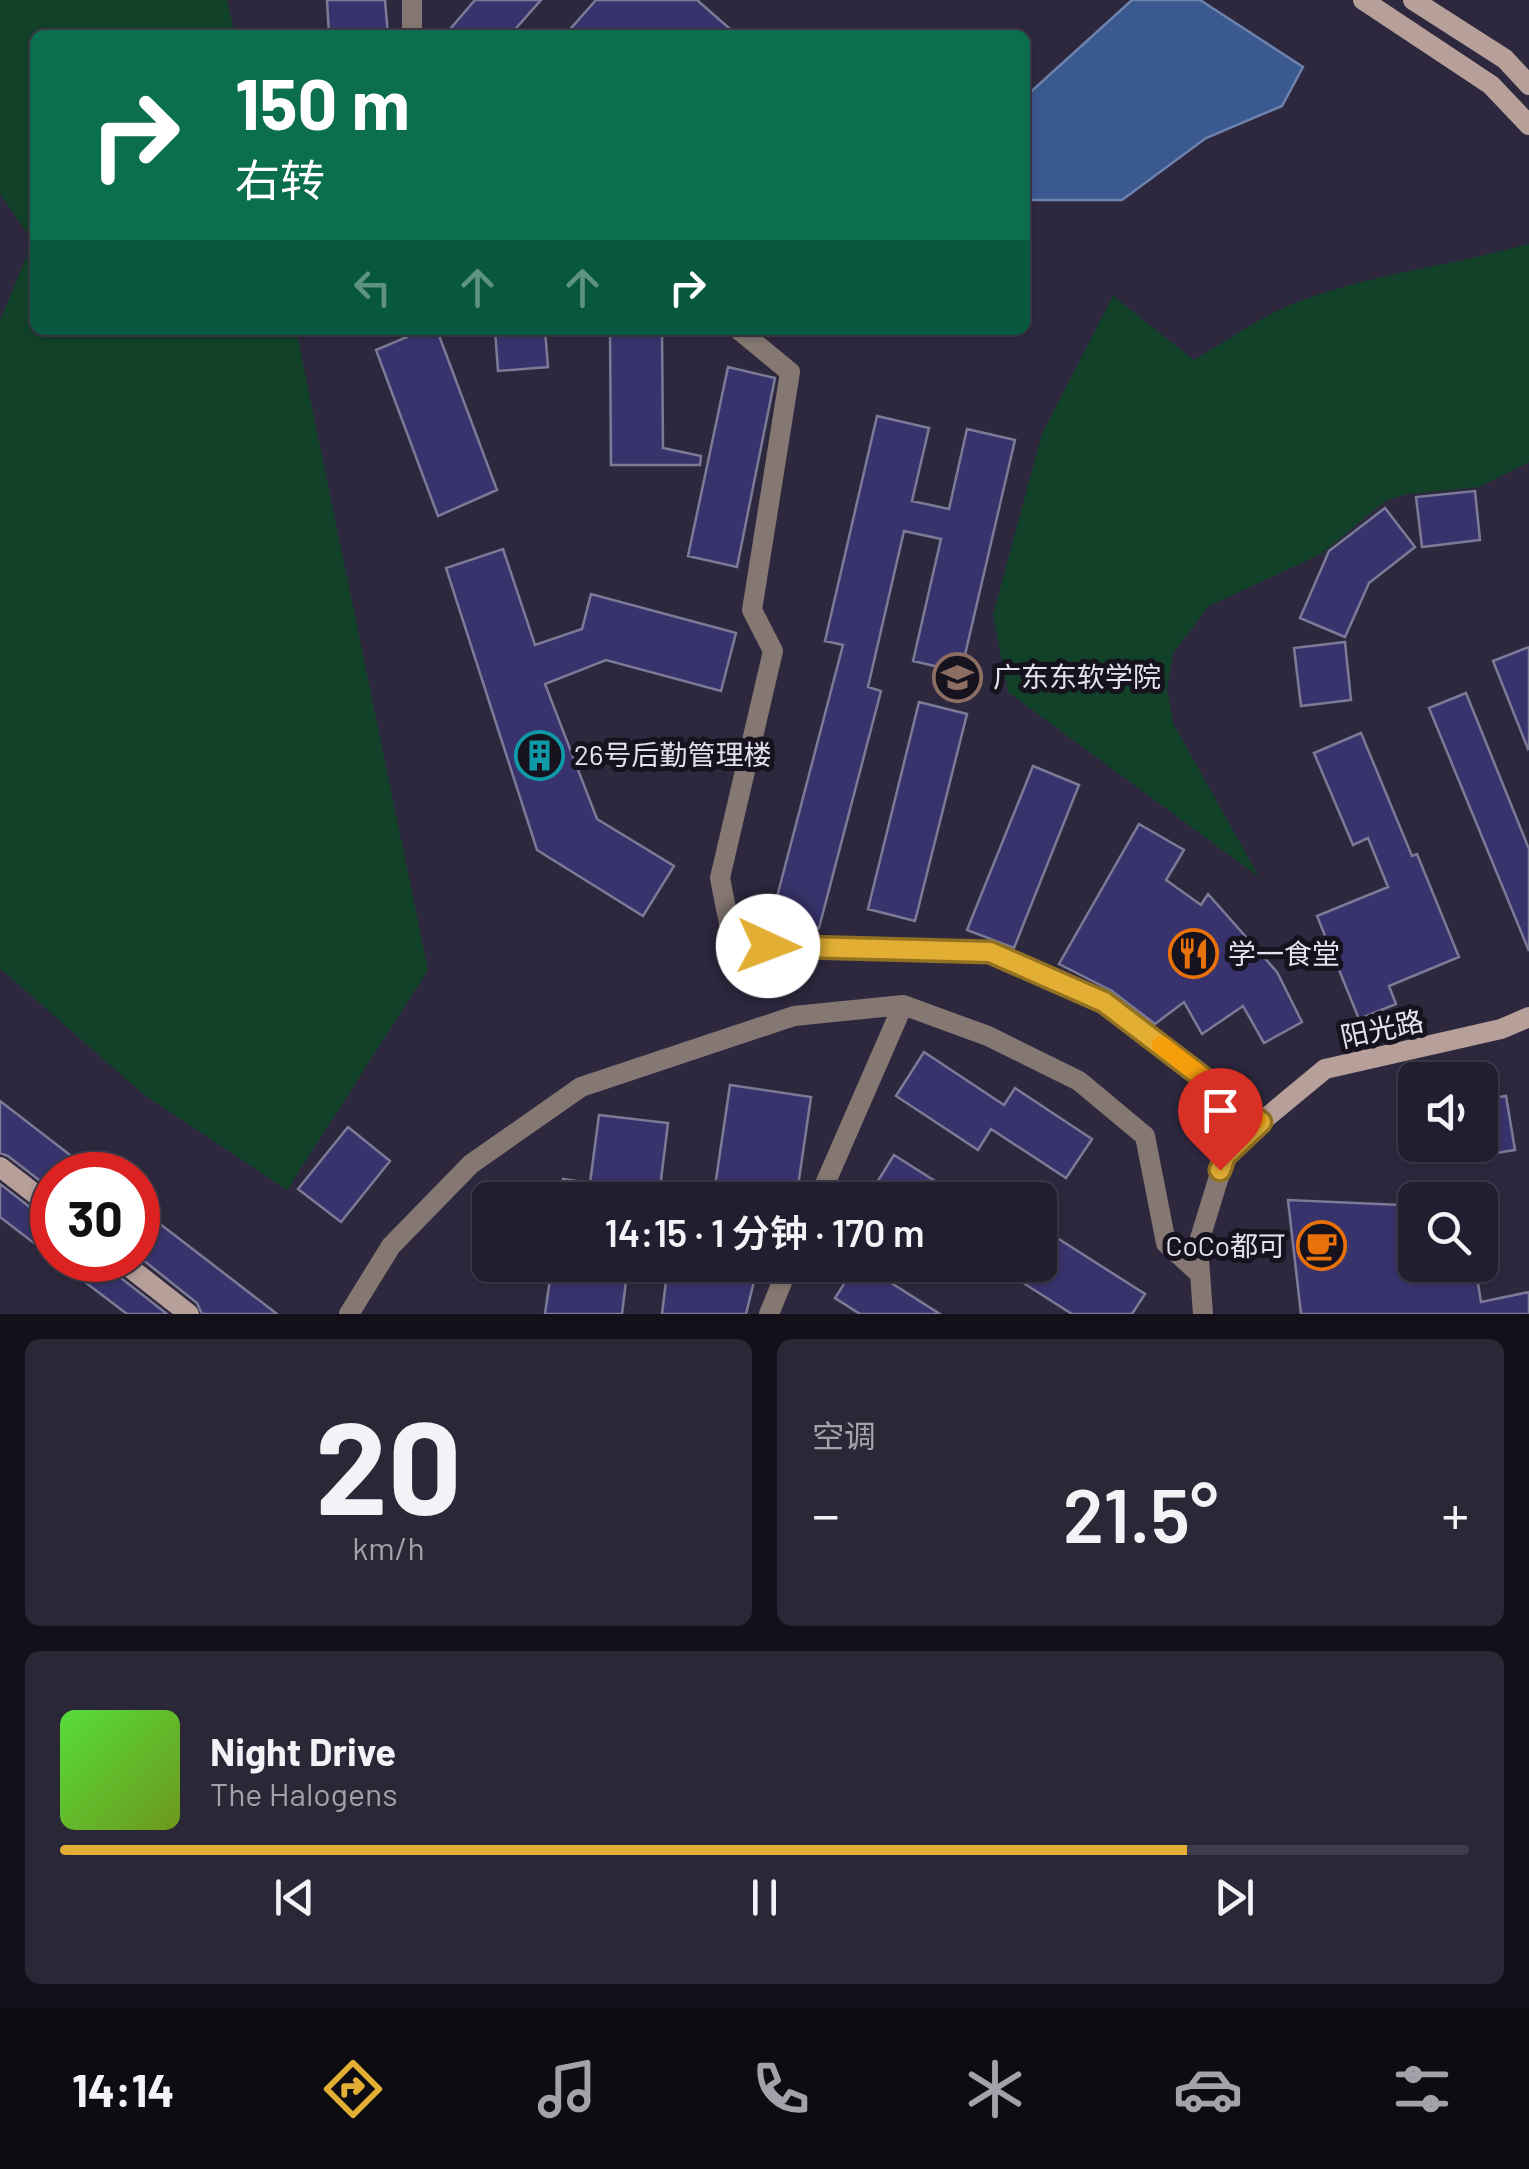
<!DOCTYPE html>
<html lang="zh">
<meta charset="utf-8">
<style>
body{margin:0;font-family:Barlow,"Noto Sans SC",sans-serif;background:#2a2737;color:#f1f3f6;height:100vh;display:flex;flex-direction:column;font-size:38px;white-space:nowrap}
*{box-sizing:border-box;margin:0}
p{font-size:32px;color:#a2a2aa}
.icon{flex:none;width:55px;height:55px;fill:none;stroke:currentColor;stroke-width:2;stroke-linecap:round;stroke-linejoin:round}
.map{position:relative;height:1314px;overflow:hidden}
.side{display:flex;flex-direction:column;gap:25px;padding:25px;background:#13101a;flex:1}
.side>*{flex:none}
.banner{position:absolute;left:30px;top:30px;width:1000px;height:305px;border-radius:15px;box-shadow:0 2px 8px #0004,0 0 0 2px #3f3c4b;background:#0b6e4f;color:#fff;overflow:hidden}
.buttons{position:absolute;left:1398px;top:1062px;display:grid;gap:20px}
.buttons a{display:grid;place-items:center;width:100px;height:100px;border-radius:15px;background:#221e2f;box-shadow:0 2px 8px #0004,0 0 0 2px #3f3c4b;font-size:50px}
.speed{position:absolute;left:30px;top:1152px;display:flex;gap:20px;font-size:50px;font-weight:700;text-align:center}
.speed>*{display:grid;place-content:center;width:130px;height:130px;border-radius:50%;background:#221e2f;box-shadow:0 2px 8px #0004,0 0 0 2px #3f3c4b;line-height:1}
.speed .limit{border:15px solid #d22;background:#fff;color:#111}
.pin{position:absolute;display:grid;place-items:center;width:85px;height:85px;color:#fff;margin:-102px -42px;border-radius:50% 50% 50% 0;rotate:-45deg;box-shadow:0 0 10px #0007}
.pin .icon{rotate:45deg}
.me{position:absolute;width:110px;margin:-55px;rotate:92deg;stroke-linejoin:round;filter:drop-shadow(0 0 8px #0008)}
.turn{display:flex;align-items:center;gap:35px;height:210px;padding:0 40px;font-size:45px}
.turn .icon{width:130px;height:130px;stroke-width:2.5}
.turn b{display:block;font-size:70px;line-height:85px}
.lanes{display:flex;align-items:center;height:95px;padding:0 40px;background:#0003;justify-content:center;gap:50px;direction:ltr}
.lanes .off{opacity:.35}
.big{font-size:75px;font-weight:600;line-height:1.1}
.side .tile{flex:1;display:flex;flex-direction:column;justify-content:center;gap:15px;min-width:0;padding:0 35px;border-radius:15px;background:#2a2737}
.side .dial{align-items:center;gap:0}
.dial b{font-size:130px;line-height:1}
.song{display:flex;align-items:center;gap:30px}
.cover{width:120px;height:120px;border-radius:15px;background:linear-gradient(135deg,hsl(110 70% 55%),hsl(80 70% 35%))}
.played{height:10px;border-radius:5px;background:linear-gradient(90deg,#e2af34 80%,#3f3c4b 80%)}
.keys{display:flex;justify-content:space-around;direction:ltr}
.heat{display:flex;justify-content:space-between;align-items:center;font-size:55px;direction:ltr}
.side .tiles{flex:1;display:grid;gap:25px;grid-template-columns:1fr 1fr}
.tile:last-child{grid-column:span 2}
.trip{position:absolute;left:472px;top:1182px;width:585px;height:100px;border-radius:15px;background:#221e2f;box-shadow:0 2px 8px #0004,0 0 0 2px #3f3c4b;font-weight:600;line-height:100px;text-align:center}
.menu{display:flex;height:160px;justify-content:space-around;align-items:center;background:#0e0c13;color:#a2a2aa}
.menu .icon{width:70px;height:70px}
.menu .on{color:#e2af34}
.menu b{font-size:45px;color:#f1f3f6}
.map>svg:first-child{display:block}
.green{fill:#114229}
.water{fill:#3a598f;stroke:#6d82ac;stroke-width:2.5}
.building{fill:#39336d;stroke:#7b7b97;stroke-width:2.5}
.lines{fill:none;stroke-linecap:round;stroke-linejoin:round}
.street{stroke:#857772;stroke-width:20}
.secondary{stroke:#b7a099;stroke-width:20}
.route-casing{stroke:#937222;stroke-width:25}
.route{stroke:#e2af34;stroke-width:18}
.slow{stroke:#f59e0b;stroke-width:18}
.labels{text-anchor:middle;stroke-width:10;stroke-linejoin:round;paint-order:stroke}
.poi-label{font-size:28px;fill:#e3e0ef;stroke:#16131e;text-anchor:start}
.street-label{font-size:28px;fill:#e3e0ef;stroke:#16131e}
</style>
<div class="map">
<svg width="1529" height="1314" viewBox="0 0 1529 1314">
<rect width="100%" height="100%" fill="#2e283f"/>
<!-- green -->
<path class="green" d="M 0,0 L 227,0 L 235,35 L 35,35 L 35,330 L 296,330 L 428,970 L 287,1190 L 143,1094 L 0,968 L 0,321 L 33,241 L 0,194 Z
M 1529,244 L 1529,462 L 1479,487 L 1407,494 L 1385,501 L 1321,554 L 1209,606 L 1173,653 L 1167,689 L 1173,723 L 1259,877 L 1008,692 L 993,615 L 1042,434 L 1113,296 L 1194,360 C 1229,340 1265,313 1303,300 C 1377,273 1454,265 1529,244 Z"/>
<!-- water -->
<path class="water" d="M 1132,0 L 1200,0 L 1303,67 L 1282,106 L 1206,138 L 1122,200 L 1025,200 L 1025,97 Z"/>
<!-- building -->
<path class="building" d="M 327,0 L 385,0 L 388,35 L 329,35 Z
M 475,0 L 541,0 L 510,35 L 445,35 Z
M 596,0 L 697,0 L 737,35 L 565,35 Z
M 405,330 L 437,330 L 497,490 L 438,516 L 376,350 L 407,337 Z
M 495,330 L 545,330 L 548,367 L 498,371 Z
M 610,330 L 662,330 L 663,448 L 701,456 L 700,465 L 611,465 Z
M 728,367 L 775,378 L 737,567 L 688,556 Z
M 877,416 L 929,428 L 912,501 L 949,509 L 967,429 L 1015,440 L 961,672 L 913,661 L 941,539 L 904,531 L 868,687 L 881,691 L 819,928 L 772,916 L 843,645 L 825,641 Z
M 1475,491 L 1480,540 L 1422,547 L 1416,497 Z
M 1385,508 L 1415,547 L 1369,583 L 1345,637 L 1300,618 L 1329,551 Z
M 503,549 L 535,645 L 582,629 L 591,594 L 736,633 L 721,691 L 606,660 L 545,684 L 597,819 L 674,866 L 643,916 L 537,850 L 446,568 Z
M 1345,642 L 1351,700 L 1301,706 L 1294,648 Z
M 1529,647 L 1529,748 L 1528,749 L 1493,661 Z
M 1466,693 L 1529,849 L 1529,951 L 1429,708 Z
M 919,702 L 967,714 L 915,921 L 868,909 Z
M 1361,733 L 1412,856 L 1417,854 L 1459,957 L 1389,986 L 1396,1004 L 1359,1019 L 1317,916 L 1388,887 L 1368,838 L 1353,845 L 1314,753 Z
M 1033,766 L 1079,785 L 1014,948 L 967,930 Z
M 1139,824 L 1184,850 L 1166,880 L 1201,905 L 1208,894 L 1277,972 L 1302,1022 L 1264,1043 L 1243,1006 L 1202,1034 L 1184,1002 L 1155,1024 L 1112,991 L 1059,964 Z
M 924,1052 L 1004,1105 L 1015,1088 L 1092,1139 L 1066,1178 L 991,1129 L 978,1150 L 896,1096 Z
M 730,1085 L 811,1097 L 796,1200 L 713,1200 Z
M 1506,1096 L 1515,1150 L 1490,1154 L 1487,1129 L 1480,1130 L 1480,1100 Z
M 0,1101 L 96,1175 L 52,1175 L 52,1190 L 8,1156 L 0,1153 Z
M 599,1115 L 668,1123 L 660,1188 L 638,1185 L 636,1200 L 560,1200 L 563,1179 L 590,1183 Z
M 348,1127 L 390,1161 L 341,1222 L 298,1189 Z
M 894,1155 L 965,1200 L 866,1200 Z
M 0,1184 L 44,1218 L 52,1220 L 52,1257 L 0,1217 Z
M 1415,1197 L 1415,1265 L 1475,1265 L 1481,1302 L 1529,1292 L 1529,1314 L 1301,1314 L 1288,1200 L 1402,1205 Z
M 138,1207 L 277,1314 L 202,1314 L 197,1303 L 138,1256 Z
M 1040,1227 L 1145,1294 L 1132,1314 L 1072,1314 L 995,1265 L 1040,1265 Z
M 56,1260 L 106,1260 L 112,1271 L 167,1314 L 127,1314 Z
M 552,1265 L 628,1265 L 622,1314 L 545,1314 Z
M 668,1265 L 758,1265 L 746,1314 L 662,1314 Z
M 856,1265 L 863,1265 L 940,1314 L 860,1314 L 835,1298 Z"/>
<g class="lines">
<!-- street -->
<path class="street" d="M 412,35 L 412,0
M 739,330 L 790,372 L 752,610 L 773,651 L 720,878 L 733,944 L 989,952 L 1104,1002 L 1261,1122 L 1225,1156 L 1221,1170 L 1198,1245 L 1203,1314
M 818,1200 L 903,1005
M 349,1314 L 391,1246 L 471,1164 L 581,1087 L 794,1016 L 903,1005 L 988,1036 L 1079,1081 L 1145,1136 L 1166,1243 L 1200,1274
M 769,1314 L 789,1265"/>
<!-- secondary -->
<path class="secondary" d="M 1363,0 L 1491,85 L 1529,125
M 1413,0 L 1505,59 L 1529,85
M 1261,1122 L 1325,1069 L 1501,1029 L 1529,1017
M 0,1167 L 52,1207
M 120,1260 L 189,1314"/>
</g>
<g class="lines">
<defs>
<path id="route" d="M 768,946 L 990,952 L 1104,1002 L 1261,1122 L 1225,1156 L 1220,1170"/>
</defs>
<!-- route casing -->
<use href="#route" class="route-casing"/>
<!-- route -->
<use href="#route" class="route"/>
<!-- slow -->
<path class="slow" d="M 1161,1045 L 1257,1119"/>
</g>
<!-- icons -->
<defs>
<symbol id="university-ring" viewBox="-11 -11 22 22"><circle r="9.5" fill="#16131e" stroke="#8d6e63" stroke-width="1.5"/><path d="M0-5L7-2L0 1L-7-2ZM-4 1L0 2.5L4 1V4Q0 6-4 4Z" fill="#8d6e63"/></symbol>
<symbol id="building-ring" viewBox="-11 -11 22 22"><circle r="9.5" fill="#16131e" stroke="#0f9aa8" stroke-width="1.5"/><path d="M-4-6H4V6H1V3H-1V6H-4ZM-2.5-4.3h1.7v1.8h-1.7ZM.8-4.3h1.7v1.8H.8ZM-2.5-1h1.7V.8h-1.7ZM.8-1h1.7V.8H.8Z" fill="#0f9aa8"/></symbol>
<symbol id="restaurant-ring" viewBox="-11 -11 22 22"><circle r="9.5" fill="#16131e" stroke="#e8710a" stroke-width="1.5"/><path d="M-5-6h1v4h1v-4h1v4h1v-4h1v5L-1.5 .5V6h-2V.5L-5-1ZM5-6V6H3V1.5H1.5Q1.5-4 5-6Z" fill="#e8710a"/></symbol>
<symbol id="cafe-ring" viewBox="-11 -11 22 22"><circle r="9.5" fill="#16131e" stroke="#e8710a" stroke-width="1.5"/><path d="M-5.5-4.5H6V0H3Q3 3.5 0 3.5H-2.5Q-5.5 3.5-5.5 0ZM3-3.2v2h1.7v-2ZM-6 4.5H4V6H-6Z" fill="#e8710a"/></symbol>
</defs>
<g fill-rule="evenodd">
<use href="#university-ring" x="930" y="650" width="55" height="55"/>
<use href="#building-ring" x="512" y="728" width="55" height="55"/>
<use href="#restaurant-ring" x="1166" y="926" width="55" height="55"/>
<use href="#cafe-ring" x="1294" y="1218" width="55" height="55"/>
</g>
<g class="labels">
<!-- poi labels -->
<g class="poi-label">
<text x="993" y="687">广东东软学院</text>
<text x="574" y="765">26号后勤管理楼</text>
<text x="1228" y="964">学一食堂</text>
<text x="1286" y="1256" text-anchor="end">CoCo都可</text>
</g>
<!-- street labels -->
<g class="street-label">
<text transform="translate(1382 1029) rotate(-12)" y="10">阳光路</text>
</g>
</g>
</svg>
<div class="buttons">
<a><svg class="icon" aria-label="sound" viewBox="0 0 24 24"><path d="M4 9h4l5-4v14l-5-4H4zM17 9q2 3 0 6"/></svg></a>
<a><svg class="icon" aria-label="search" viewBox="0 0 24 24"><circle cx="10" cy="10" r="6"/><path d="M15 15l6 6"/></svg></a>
</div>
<div class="speed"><div class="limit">30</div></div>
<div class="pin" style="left:1220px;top:1170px;background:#d93025"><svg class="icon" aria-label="arrive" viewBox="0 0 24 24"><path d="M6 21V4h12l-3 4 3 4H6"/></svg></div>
<svg class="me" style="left:768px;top:946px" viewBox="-20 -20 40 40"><circle r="19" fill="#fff"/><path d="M0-13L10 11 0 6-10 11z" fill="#e2af34"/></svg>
<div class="trip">14:15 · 1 分钟 · 170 m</div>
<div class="banner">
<div class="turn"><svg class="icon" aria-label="right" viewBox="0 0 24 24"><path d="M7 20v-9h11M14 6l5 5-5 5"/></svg><div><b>150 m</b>右转</div></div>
<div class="lanes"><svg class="icon off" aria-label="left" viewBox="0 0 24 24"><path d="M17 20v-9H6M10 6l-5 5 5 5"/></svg><svg class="icon off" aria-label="ahead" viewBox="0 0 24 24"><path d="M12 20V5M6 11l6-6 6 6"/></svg><svg class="icon off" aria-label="ahead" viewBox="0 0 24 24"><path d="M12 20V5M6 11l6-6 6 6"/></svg><svg class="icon" aria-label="right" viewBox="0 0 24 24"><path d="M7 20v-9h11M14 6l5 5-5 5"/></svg></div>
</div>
</div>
<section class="side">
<div class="tiles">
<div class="tile dial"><b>20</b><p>km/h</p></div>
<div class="tile"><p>空调</p>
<div class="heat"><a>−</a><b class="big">21.5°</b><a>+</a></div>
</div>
<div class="tile">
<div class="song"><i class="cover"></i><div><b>Night Drive</b><p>The Halogens</p></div></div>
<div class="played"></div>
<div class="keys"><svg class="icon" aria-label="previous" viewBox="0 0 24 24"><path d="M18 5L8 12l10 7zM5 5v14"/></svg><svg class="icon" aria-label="pause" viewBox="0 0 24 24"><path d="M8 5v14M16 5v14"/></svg><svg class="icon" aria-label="next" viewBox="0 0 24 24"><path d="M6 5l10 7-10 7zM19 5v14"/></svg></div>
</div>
</div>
</section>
<nav class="menu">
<b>14:14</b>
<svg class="icon on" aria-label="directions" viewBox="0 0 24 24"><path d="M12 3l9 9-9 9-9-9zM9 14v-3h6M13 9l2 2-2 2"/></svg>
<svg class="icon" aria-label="music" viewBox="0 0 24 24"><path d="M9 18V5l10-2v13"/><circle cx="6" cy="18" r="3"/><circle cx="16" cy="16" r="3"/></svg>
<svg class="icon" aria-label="phone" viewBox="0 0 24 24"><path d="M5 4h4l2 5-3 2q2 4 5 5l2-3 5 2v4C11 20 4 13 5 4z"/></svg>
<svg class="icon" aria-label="climate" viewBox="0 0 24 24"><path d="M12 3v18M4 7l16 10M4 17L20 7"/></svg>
<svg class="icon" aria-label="car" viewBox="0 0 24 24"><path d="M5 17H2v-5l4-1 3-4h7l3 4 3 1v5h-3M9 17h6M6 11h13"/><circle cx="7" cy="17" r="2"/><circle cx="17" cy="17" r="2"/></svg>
<svg class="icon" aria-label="filters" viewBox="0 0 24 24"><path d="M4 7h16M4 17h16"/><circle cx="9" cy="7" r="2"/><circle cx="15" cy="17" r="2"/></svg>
</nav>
